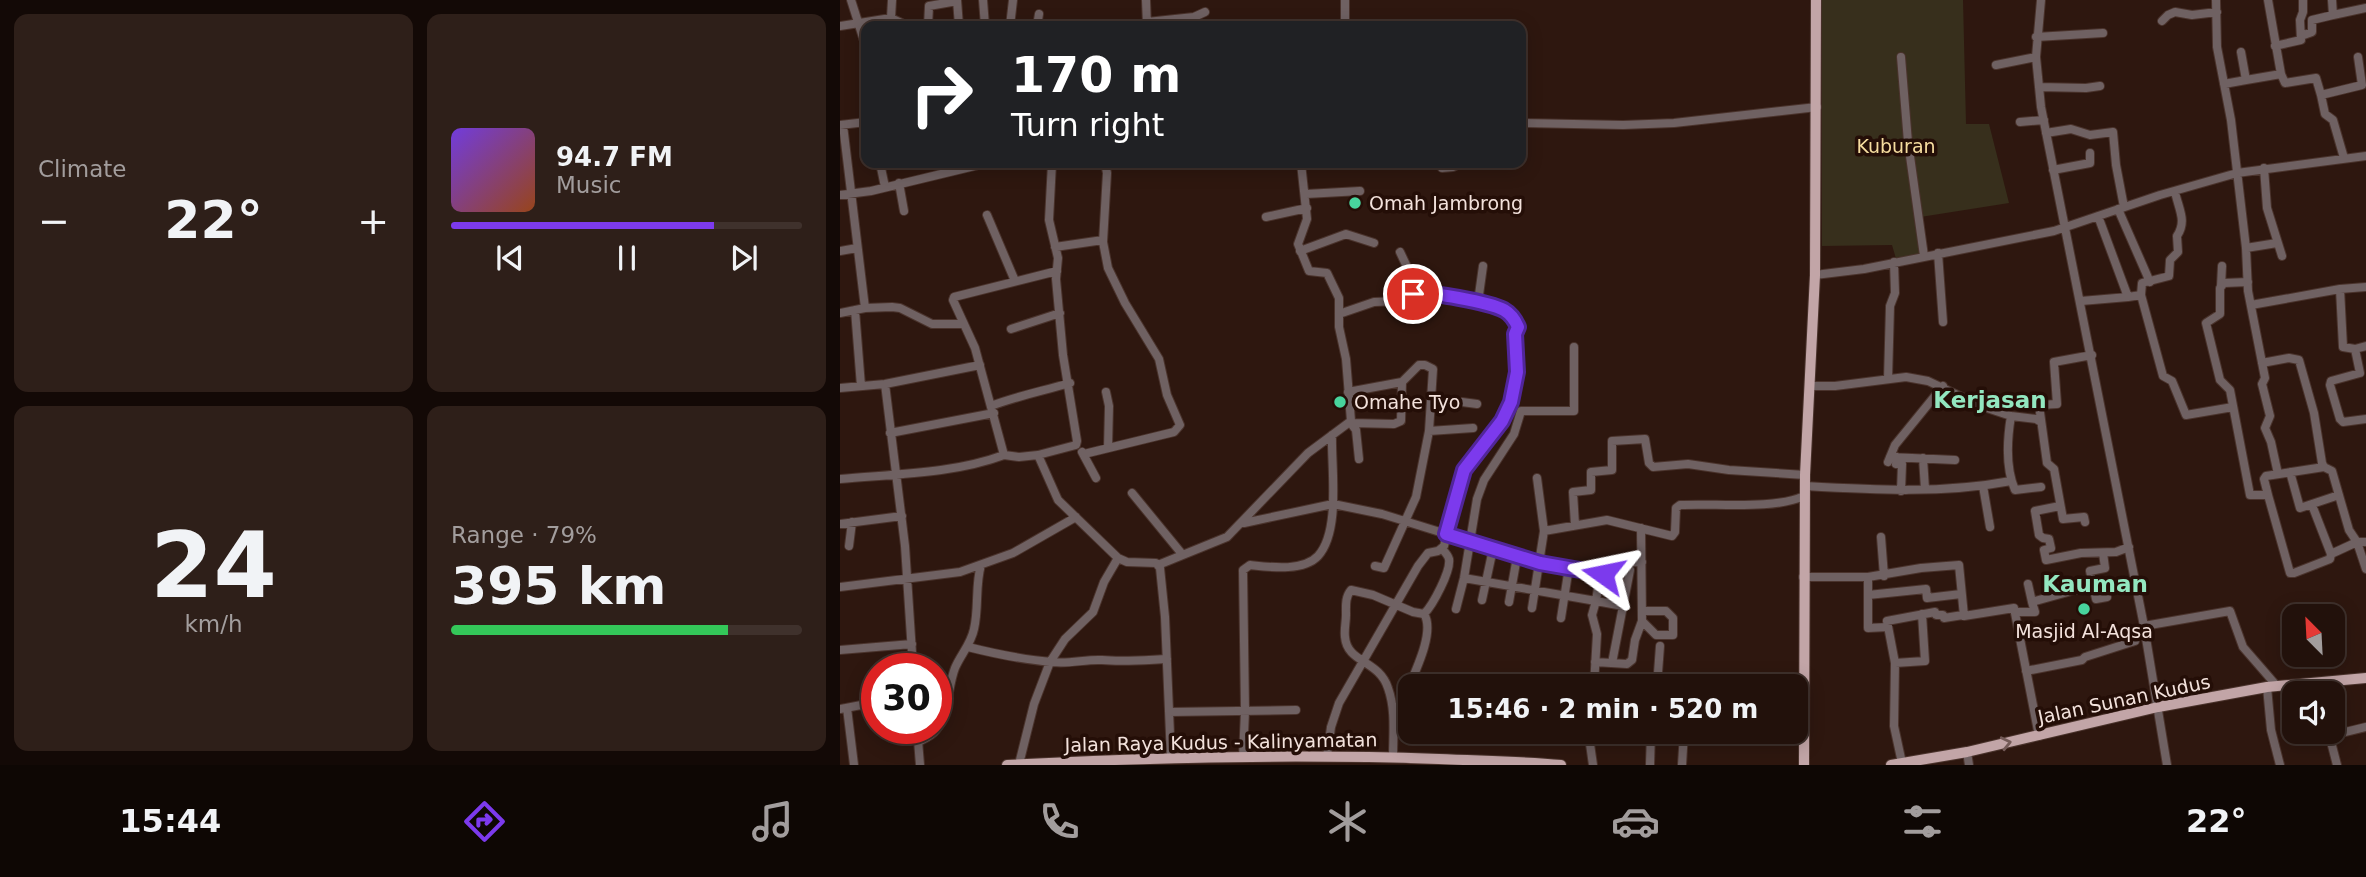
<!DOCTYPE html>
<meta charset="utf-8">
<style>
body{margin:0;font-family:"DejaVu Sans",sans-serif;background:#2e1f19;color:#f1f3f6;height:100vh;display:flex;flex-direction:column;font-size:26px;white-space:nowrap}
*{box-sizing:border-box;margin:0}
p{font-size:23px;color:#a29d9d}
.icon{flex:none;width:38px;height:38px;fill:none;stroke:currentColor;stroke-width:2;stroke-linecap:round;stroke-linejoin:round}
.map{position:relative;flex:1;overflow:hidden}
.details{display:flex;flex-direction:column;gap:14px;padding:14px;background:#130906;width:840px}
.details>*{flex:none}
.banner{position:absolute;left:21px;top:21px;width:665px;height:147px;border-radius:14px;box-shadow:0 4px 18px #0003,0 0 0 2px #3f312c;background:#202124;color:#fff;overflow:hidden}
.needle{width:46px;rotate:336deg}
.fabs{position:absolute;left:1442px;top:604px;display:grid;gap:14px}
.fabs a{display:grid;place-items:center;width:63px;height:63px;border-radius:14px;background:#22110b;box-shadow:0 4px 18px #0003,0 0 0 2px #3f312c;font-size:35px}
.speed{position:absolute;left:21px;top:653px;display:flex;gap:14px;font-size:35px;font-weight:700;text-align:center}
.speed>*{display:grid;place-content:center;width:91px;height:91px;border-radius:50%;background:#22110b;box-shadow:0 4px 18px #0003,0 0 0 2px #3f312c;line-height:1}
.speed .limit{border:10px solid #d22;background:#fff;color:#111}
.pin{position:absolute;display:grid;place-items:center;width:60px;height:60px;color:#fff;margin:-30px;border:4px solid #fff;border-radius:50%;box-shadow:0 2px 7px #0007}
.me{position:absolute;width:77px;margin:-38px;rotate:282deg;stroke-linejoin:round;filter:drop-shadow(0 0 5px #0008)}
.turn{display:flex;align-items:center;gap:24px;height:147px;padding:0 35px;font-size:32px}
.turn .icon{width:91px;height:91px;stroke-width:2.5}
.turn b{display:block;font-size:49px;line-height:60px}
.big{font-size:52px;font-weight:700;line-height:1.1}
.details .card{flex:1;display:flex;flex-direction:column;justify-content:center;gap:10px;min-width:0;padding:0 24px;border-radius:14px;background:#2e1f19}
.details .dial{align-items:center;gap:0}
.dial b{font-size:91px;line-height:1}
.song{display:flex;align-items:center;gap:21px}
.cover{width:84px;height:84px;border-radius:10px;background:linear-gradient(135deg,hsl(260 70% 55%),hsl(20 70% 35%))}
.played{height:7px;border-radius:4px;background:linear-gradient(90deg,#7c3aed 75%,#3f312c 75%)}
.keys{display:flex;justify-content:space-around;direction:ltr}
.heat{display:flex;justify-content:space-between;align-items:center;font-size:38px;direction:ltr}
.charge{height:10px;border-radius:5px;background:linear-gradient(90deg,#34c759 79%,#3f312c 0)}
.details .tiles{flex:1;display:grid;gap:14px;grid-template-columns:repeat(2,1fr)}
.trip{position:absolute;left:558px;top:674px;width:410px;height:70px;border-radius:14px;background:#22110b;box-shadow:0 4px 18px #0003,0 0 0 2px #3f312c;font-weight:700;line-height:70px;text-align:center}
.menu{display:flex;height:112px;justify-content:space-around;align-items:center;background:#0e0704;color:#a29d9d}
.menu .icon{width:49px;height:49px}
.menu .current{color:#7c3aed}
.menu b{font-size:32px;color:#f1f3f6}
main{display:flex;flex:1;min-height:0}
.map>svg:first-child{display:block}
.green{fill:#372f1c}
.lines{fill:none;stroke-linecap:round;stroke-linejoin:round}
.minor-casing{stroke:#4a332c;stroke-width:10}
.major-casing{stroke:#4a332c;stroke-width:12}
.minor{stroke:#6f6162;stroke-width:8}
.major{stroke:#c2a5a7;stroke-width:10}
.oneway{stroke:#735a57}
.route-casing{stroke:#51269a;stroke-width:18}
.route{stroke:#7c3aed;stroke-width:12}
.poi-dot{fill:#48d49d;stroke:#240e07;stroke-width:2.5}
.labels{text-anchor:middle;stroke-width:7;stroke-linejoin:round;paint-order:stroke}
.park-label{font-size:19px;fill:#f6dd9f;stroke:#240e07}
.poi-label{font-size:19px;fill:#f3e2dc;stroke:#240e07;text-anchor:start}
.street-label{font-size:19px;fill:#f3e2dc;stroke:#240e07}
.quarter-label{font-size:23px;font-weight:bold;fill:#93e7c0;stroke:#240e07}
</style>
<main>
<section class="details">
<div class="tiles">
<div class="card"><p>Climate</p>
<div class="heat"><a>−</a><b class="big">22°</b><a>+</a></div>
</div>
<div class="card">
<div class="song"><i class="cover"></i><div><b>94.7 FM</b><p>Music</p></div></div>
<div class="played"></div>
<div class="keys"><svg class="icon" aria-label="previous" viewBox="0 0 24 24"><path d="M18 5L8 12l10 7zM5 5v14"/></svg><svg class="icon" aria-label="pause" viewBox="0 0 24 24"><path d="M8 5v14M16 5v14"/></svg><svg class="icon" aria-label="next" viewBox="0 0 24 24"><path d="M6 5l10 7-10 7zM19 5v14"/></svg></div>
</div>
<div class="card dial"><b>24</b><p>km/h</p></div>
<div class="card"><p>Range · 79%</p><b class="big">395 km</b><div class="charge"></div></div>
</div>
</section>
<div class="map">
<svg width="1526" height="765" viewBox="0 0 1526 765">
<rect width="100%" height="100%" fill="#2e170f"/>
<!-- green -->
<path class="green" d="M 982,0 L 1123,0 L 1126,124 L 1149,124 L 1169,203 L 1074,218 L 1080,256 L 1057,262 L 1052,245 L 982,246 Z"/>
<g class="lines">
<defs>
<path id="minor" d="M 11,0 L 26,47
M 117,0 L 119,26
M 143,0 L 145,26
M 306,0 L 307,25
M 505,0 L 505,26
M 1201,0 L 1196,57 L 1201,107 L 1304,626 L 1327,765
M 1376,0 L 1377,47 L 1391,120 L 1406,248 L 1408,291 L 1425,378 L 1422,384 L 1430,416 L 1425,428 L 1431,442 L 1438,474
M 1428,0 L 1441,74
M 1493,15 L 1526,8
M 51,18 L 52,0
M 1322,21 L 1328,15 L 1335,12 L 1352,15 L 1377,12
M 307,22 L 354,17 L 365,12
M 0,26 L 51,18 L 68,26
M 88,26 L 89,6 L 117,1
M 170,26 L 173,0
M 197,26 L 199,14
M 1461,36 L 1472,32 L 1472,20 L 1493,15 L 1492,0
M 1196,37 L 1263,33
M 1435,46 L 1461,40 L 1460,20 L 1463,12 L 1463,0
M 1061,57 L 1068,142 L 1084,256
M 1156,65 L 1196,57
M 1406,80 L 1441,74 L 1445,83 L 1476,78 L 1481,95 L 1522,85 L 1518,57
M 1384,84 L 1406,80 L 1401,52
M 1199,87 L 1246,88 L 1260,86
M 1481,95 L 1485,114 L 1493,120 L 1504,158
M 1180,122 L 1204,120
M 681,123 L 783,125 L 834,123 L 977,107
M 0,125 L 26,122
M 3,125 L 25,308
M 1206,133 L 1231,129 L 1250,135 L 1273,132 L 1276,165 L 1284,207
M 40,163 L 45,187
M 602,168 L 613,167 L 621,163
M 1424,168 L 1427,208 L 1442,256
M 1213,170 L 1250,163 L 1250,153
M 59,183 L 64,211
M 1335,192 C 1339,210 1347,221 1337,236 L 1338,252 L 1330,260 L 1329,276 L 1302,283 L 1301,295 L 1323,376 L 1332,381 L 1346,415 L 1393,407
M 466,194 L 520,191
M 0,195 L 31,191 L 147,163
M 1278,209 L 1310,282
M 147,215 L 175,281
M 1258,216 L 1288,297 L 1301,295
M 426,217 L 467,208
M 215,247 L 263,240
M 1406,248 L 1437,243
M 0,251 L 17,248
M 460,251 L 506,234 L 534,243
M 560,252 L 579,292
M 1098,253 L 1103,322
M 217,271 L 114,297 L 113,300 L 135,348 L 164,455 L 179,457 L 198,455 L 218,500 L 278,558 L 287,562 L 316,563 L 320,568 L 325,617 L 331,758
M 975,275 L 1024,269 L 1214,231 L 1320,195 L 1397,173 L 1526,156
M 1408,282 L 1384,283 L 1380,288 L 1380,314 L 1366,323 L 1380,380 L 1390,390 L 1410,495 L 1428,495 L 1450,573 L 1454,573 L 1490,559 L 1491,554 L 1517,542 L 1526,542
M 1381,286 L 1382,266
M 1500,289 L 1503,347 L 1515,349 L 1526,346
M 1241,301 L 1288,297
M 638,302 L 643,266
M 1411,305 L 1500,289 L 1526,287
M 15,310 L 21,386
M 0,313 L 25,308 L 52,307 L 60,308 L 92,324 L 124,324
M 171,329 L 220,313
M 1515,349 L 1520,373 L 1491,381 L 1490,385 L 1500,419 L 1503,422 L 1526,419
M 1422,363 L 1449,358 L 1459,360 L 1474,413 L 1482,463 L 1484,467 L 1492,471 L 1509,530 L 1517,542 L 1526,569
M 1048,379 L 1050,306 L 1055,293 L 1054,262
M 45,384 L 65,546 L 73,668
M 970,386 L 995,386 L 1066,377 L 1088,381 L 1141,406 L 1171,416 L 1196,419 L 1201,422
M 0,388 L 45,384 L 140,365
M 266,392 L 269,406 L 268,448
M 508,392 L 562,382
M 591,405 L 622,402 L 637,404
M 151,406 C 177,396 203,391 230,383
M 1171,416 C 1167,440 1165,467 1175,490 L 1201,487
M 510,422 L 516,430 L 519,459
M 512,423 L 554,424 L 561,421 L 562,382 L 579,365 L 585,365 L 593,369 L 589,431 L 576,497 L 544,568 L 535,566
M 589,431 L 633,428
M 50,433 L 154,413
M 242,452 L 256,478
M 244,454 L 334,432 L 340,425 L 327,395 L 319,359 L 285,303 L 268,268 L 263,242 L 267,173 L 265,163
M 198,455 L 236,445 L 237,441 L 223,355 L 216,279 L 218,258 L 209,220 L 212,163
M 1050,457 L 1115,460
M 1057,457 L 1056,464 L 1062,464 L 1061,491
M 1083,458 L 1085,489
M 1048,462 L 1055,445 L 1103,386
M 1450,472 L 1460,508 L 1499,495
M 697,478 L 704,531
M 0,479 C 54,474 113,474 164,455
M 964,486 C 1034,490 1102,494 1171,481
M 1143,486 L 1150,527
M 292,493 L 342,554
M 1428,495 L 1424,479 L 1426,476 L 1484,467
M 1472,505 L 1491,554
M 1220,506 L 1195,511 L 1199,535 L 1203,538 L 1209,539 L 1211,548 L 1204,550 L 1206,560 L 1241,553 L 1276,552 L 1289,547
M 1245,522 L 1244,517 L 1223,519 L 1214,469 L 1207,463 L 1199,405 L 1217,404 L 1214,362 L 1252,355
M 404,523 L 493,504 L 542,514 L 700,563 L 753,571 L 760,574 L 756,601 L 783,606
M 0,524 L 62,516
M 735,525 L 733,492 L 751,490 L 751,472 L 772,470 L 772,441 L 805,439 L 809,463 L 813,467 L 848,464 L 889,470 L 965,475
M 1041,537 L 1044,576
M 9,546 L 12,522
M 1263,553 L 1265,568 L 1250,571 L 1256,599 L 1267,597
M 318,565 L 387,537 L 468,453 L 511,421 L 506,359 L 499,327 L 499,298 L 487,273 L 469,271 L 458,244 L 467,219 L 461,163
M 760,574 L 763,574 L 770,563 L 802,562
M 963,577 L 1028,577 L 1081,568 L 1119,565 L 1124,616 L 1174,608 L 1199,736
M 1028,577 L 1028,628 L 1048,627
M 624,578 L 756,601 L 752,615 L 757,634 L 754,686
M 1188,584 L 1192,602
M 0,587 L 120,572 L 173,553 L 236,517
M 1028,595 L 1086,589 L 1087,598 L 1121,594
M 642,600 L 653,549
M 669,602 L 677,557
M 692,608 L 704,531 L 767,520 L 832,536 L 835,532 L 836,508 L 840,505 C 875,503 934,510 964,496
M 616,609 L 624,578 L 637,499 L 644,480 L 674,434 L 681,411 L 734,411 L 734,347
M 1175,612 L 1195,612 L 1192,602 L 1253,585
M 721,618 L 729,567
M 802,621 L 816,635 L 833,635 L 833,618 L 826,611 L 803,611
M 1304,626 L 1390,611 L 1403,647 L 1436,685
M 128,647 C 156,654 185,660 213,662 C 230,664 246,659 262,660 C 284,662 305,660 327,659
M 0,650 L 72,644
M 755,662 L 787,664 L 792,660 L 795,640 L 802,621 L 801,528
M 772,663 L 790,570
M 1055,663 L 1085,661 L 1082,614
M 1186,671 L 1242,660 L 1245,657 L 1295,641
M 817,686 L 820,646
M 847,686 L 847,682
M 1427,687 L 1431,730 L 1440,765
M 7,708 L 14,765
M 0,709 L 37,702
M 553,709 L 561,706 C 569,683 597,634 584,614
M 329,712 L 456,710
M 77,728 L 80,765
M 751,732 L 750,744 L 753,765
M 78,742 C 84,739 92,736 96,730 C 108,717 108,685 115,668 C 121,654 131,644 134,629 C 139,608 135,585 141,565
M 1127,752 L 1129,765
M 487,756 L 491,727 L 499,703 L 578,566 L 588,553 L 598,551 L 604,546 L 624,470 L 662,421 L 671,402 L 677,372 L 675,344 L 676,323 L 668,312 L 648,304 L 585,292 L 576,293 L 559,301 L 534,302 L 499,314
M 403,757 L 405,711 L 403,570 L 410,565 C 429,567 463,572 478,556 C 501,531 491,467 492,435
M 553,758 C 553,735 556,710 548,688 C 539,660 507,663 505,637 C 504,630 506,622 506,615 C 506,606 505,597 511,590 L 533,595 L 573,612 L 584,614 C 593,605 611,571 609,559 C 608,555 604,551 602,549
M 1062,763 L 1054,726 L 1055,663 L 1047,621 L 1095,612 L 1096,615 L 1103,615 L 1104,618 L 1123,615
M 179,764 L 194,704 L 210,662 L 225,639 L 253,612 L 264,582 L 278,558
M 810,765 L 811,732
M 842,765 L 844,732
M 1497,765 L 1490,738 L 1493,735 L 1526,727"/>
<path id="major" d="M 167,765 C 311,757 455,754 599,759 C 640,761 680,761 721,765
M 964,765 L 965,475 L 975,275 L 976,0
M 1051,765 L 1127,752 L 1318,707 L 1427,687 L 1526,678"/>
</defs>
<!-- minor casing -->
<use href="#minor" class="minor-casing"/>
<!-- major casing -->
<use href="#major" class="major-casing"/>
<!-- minor -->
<use href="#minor" class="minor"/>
<!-- major -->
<use href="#major" class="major"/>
</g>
<!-- one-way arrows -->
<defs><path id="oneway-chevron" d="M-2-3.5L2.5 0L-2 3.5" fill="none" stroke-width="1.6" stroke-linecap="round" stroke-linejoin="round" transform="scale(1.75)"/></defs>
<use class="oneway" href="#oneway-chevron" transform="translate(1166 743) rotate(-13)"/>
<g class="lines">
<defs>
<path id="route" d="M 573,294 C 586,290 651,303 664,310 C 671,314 675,320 678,327 L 675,334 L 677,372 L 671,402 L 662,421 L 624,470 L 606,534 L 700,563 L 763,574"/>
</defs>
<!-- route casing -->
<use href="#route" class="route-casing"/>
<!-- route -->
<use href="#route" class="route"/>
</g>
<!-- markers -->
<g class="poi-dot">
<circle cx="515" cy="203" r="7"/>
<circle cx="500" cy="402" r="7"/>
<circle cx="1244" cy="609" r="7"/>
</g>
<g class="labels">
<!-- park labels -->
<g class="park-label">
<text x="1056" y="153">Kuburan</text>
</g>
<!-- poi labels -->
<g class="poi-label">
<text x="529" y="210">Omah Jambrong</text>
<text x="514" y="409">Omahe Tyo</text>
<text x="1244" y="638" text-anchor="middle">Masjid Al-Aqsa</text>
</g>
<!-- street labels -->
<g class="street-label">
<text transform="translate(1284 699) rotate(-12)" y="7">Jalan Sunan Kudus</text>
<text transform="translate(381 742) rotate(-1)" y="7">Jalan Raya Kudus - Kalinyamatan</text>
</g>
<!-- quarter labels -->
<g class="quarter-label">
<text x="1150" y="408">Kerjasan</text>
<text x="1255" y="592">Kauman</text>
</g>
</g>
</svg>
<div class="fabs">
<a><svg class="needle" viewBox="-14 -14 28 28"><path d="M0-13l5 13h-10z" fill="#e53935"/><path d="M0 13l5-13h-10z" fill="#a29d9d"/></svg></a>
<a><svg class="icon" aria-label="sound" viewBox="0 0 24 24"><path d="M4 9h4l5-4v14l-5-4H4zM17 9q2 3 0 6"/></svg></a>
</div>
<div class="speed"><div class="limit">30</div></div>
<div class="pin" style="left:573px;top:294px;background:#d93025"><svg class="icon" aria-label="arrive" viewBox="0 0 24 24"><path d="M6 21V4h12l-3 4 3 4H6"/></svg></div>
<svg class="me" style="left:763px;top:574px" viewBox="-20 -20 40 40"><path d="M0-17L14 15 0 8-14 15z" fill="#7c3aed" stroke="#fff" stroke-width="4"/></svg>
<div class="trip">15:46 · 2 min · 520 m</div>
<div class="banner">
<div class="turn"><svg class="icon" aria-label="right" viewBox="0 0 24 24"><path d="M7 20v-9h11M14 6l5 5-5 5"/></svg><div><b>170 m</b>Turn right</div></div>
</div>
</div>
</main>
<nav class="menu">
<b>15:44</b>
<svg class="icon current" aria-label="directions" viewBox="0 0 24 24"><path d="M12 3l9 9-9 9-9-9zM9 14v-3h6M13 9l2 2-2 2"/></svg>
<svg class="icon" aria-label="music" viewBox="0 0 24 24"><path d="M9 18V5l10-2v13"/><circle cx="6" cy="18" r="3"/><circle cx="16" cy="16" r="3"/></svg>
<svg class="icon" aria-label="phone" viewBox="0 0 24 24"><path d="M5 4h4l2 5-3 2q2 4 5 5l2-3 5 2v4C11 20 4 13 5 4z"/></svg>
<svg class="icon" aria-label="climate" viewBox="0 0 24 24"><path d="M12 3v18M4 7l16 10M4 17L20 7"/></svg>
<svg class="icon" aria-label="car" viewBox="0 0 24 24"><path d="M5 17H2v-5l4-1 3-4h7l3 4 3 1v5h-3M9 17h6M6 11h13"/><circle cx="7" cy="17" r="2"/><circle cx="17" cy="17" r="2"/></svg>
<svg class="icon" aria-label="filters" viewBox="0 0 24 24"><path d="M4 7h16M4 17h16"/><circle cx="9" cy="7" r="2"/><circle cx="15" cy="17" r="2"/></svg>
<b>22°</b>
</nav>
